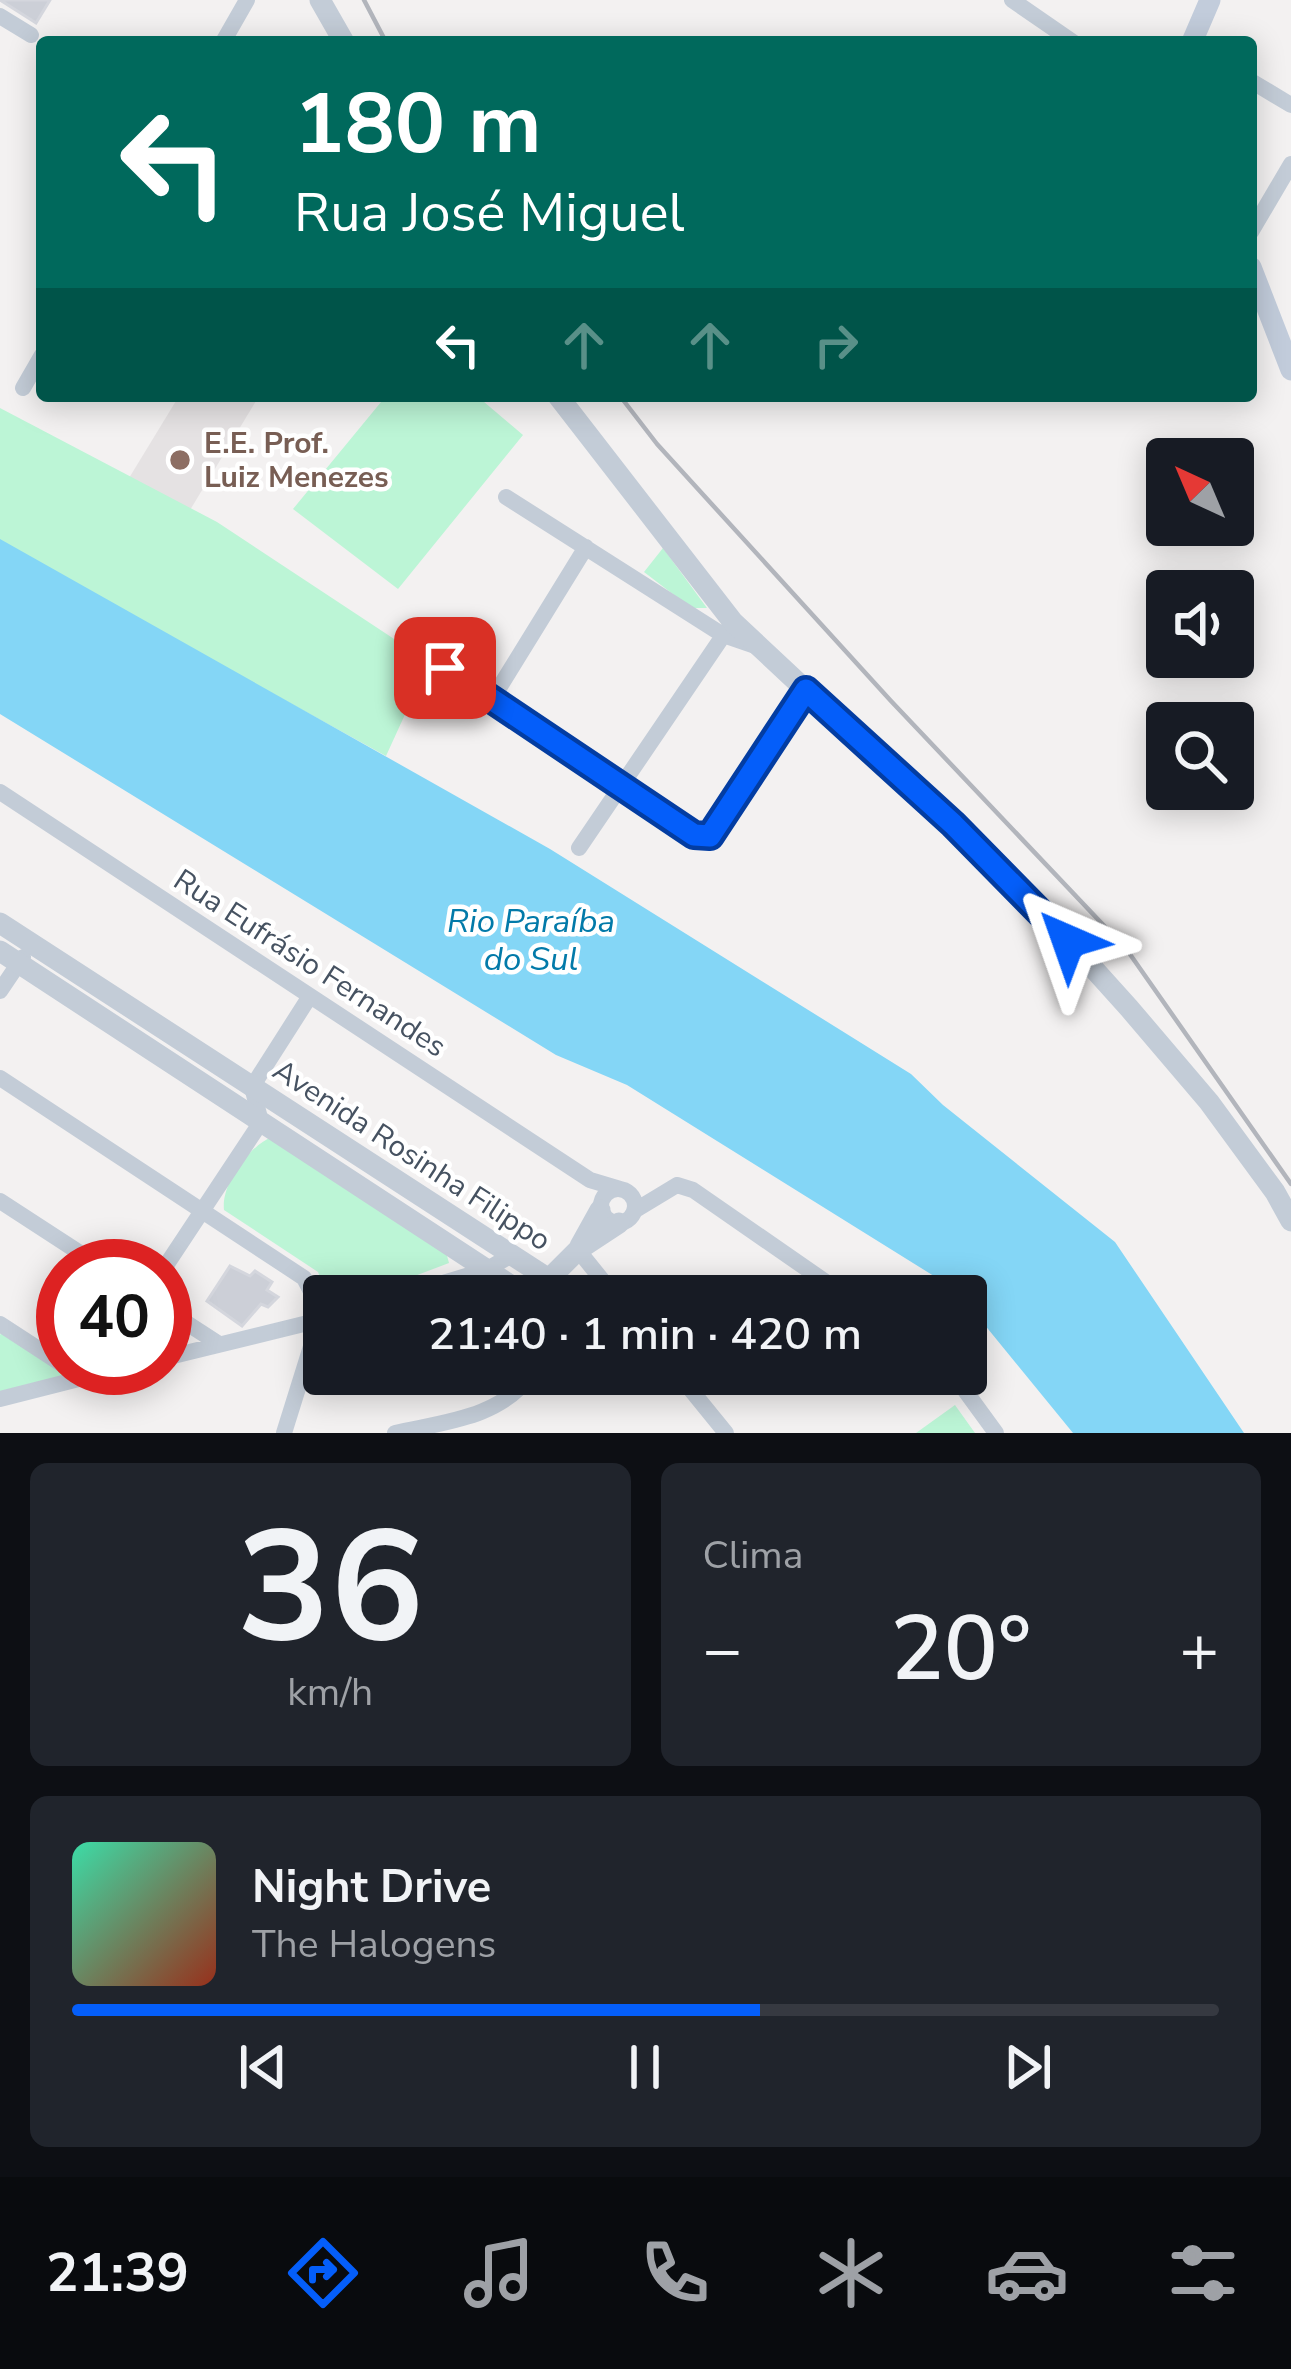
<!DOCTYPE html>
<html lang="pt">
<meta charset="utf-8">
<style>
body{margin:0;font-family:"Nunito Sans",sans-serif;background:#20242c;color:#f1f3f6;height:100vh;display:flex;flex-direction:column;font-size:45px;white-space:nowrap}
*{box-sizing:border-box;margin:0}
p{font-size:39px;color:#9ea1a6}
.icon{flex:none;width:66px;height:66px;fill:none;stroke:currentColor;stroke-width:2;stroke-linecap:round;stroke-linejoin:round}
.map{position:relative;height:1433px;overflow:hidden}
.sheet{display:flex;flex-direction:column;gap:30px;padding:30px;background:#0d0f14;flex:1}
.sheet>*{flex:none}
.hud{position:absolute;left:36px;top:36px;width:1221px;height:366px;border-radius:12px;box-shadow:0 6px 30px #0003;background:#00695c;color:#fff;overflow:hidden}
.needle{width:78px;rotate:316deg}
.tools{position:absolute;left:1146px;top:438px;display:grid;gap:24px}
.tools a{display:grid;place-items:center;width:108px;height:108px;border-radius:12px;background:#171b24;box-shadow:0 6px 30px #0003;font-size:60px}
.speed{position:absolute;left:36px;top:1239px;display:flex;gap:24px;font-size:60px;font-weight:700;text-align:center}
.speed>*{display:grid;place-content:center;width:156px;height:156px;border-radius:50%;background:#171b24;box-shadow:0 6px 30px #0003;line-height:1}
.speed .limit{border:18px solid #d22;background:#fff;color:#111}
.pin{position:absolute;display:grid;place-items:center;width:102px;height:102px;color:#fff;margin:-51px;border-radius:24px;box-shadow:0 6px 18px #0006}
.me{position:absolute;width:132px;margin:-66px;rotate:317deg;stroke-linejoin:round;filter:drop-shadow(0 0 9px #0008)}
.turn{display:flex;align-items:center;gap:42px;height:252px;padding:0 60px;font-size:54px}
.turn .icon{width:156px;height:156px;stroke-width:2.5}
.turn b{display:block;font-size:84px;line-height:102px}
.lanes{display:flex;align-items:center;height:114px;padding:0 60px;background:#0003;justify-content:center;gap:60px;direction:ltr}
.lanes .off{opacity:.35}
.big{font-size:90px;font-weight:600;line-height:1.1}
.sheet .card{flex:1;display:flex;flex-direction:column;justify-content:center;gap:18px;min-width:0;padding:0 42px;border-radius:18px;background:#20242c}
.sheet .dial{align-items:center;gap:0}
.dial b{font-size:156px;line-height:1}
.song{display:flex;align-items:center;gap:36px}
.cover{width:144px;height:144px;border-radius:18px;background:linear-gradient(135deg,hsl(160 70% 55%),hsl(10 70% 35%))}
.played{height:12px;border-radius:6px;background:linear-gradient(90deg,#045efa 60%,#363941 60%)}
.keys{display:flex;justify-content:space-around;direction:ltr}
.heat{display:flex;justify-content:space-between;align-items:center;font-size:66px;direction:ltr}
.sheet .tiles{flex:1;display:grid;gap:30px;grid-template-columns:1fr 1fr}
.card:last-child{grid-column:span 2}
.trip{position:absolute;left:303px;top:1275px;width:684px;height:120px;border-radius:12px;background:#171b24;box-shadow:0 6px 30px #0003;font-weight:600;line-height:120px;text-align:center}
.menu{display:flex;height:192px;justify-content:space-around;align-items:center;background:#090b0e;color:#9ea1a6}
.menu .icon{width:84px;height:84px}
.menu .selected{color:#045efa}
.menu b{font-size:54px;color:#f1f3f6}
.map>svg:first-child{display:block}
.education{fill:#e5e2e3}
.green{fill:#bcf5d6}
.water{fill:#84d6f6}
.building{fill:#cccfd7;stroke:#d4d6dd;stroke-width:3}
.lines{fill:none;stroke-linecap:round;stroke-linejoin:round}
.minor{stroke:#c3ccd7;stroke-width:16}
.tertiary{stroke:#c3ccd7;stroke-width:21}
.secondary{stroke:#c2ccdb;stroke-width:21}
.rail{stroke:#b2b5bc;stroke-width:4.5}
.route-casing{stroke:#033da2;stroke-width:30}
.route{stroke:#045efa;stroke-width:21}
.education-dot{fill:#8d6e63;stroke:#fff;stroke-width:4.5}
.labels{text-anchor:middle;stroke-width:9;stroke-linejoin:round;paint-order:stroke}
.education-label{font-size:30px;font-weight:bold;fill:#785e54;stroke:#fff;text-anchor:start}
.street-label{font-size:30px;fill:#465261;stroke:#fff}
.water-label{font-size:33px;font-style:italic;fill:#027aa9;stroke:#fff}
</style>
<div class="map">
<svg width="1291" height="1433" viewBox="0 0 1291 1433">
<rect width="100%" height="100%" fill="#f3f1f1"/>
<!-- education -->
<path class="education" d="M 179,396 L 259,396 L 158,563 L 101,524 Z"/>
<!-- green -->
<path class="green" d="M 386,396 L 477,396 L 523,435 L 398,589 L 293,509 Z
M 0,408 L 217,522 L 429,662 L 386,756 L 0,543 Z
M 663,548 L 707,608 L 691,608 L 644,572 Z
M 272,1137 L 446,1252 L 449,1263 L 362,1296 L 327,1296 L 318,1272 L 224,1210 C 221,1184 249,1146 272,1137 Z
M 4,1328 L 72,1374 L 0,1392 L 0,1335 Z
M 955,1405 L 975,1433 L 916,1433 Z"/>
<!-- water -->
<path class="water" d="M 0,539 L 550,849 L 911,1074 L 943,1105 L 1115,1242 L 1244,1433 L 1073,1433 L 966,1302 L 966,1296 L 627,1085 L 556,1055 L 0,714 Z"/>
<!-- building -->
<path class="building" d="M 0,0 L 50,0 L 36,23 Z
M 230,1266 L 250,1276 L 255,1271 L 272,1282 L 267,1290 L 278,1297 L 268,1307 L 261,1304 L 242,1326 L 207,1301 Z"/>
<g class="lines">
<!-- minor -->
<path class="minor" d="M 1012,0 L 1073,42
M 0,16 L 31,35
M 223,42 L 247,0
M 1251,81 L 1291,105
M 1251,232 L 1291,164
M 23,388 L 42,355
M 506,497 L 723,635 L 755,646
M 445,668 L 694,835 L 710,836 L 806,690
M 491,701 L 586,547
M 0,792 L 590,1180 L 620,1189
M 579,848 L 727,630
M 0,991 L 23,957
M 0,1078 L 304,1278 L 318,1305 L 319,1321 L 284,1433
M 677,1185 L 693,1190 L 846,1296
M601 1206a17 17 0 1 1 34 0a17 17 0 1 1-34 0Z
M 0,1201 L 100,1266
M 634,1211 L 677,1185
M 578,1250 L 615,1296
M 165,1267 L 261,1122 L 252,1087 L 310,996
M 400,1296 L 486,1270 L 510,1256
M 165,1309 L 219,1344
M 0,1324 L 63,1365
M 165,1358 L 324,1319
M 678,1374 L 726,1433
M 953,1374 L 996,1433
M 0,1399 L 122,1368
M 395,1433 C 444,1422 501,1418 531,1374"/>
<!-- tertiary -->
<path class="tertiary" d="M 320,0 L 344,42
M 558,396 L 733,622 L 1038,907 L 1129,1008 L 1209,1102 L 1275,1192 L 1291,1221
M 0,923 L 549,1279
M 0,951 L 518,1290 L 549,1279 L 578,1250 L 619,1223
M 580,1246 L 600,1210"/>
<!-- secondary -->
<path class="secondary" d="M 1192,42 L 1210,0
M 1251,267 L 1291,370"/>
<!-- rail -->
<path class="rail" d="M 364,0 L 386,42
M 620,396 L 657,444 L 891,701 L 1127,950 L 1291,1184"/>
</g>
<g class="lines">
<defs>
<path id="route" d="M 445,668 L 694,835 L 710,836 L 806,690 L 953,824 L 1068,941"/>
</defs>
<!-- route casing -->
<use href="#route" class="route-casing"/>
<!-- route -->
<use href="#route" class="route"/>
</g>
<!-- markers -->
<circle class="education-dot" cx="180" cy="460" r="12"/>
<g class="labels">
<!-- education labels -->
<g class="education-label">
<text x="204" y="453">E.E. Prof.<tspan x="204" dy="34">Luiz Menezes</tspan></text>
</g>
<!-- street labels -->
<g class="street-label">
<text transform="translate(310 963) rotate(33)" y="10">Rua Eufrásio Fernandes</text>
<text transform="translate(412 1155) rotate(33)" y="10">Avenida Rosinha Filippo</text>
</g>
<!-- water labels -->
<g class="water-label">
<text x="531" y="932">Rio Paraíba<tspan x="531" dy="38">do Sul</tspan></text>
</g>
</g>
</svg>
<div class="tools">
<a><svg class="needle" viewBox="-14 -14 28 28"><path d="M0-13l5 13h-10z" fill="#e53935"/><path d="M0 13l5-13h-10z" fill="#9ea1a6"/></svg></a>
<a><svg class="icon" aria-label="sound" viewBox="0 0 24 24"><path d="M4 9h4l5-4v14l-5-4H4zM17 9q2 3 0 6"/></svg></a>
<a><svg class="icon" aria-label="search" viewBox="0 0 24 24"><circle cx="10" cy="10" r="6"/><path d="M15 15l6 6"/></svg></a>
</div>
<div class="speed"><div class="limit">40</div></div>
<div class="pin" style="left:445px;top:668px;background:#d93025"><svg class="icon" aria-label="arrive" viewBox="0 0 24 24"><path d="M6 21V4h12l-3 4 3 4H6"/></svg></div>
<svg class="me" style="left:1068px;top:941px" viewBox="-20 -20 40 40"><path d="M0-17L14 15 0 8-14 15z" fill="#045efa" stroke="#fff" stroke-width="4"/></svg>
<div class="trip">21:40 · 1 min · 420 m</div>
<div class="hud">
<div class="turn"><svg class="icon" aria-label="left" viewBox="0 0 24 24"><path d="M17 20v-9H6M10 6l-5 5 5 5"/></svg><div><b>180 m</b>Rua José Miguel</div></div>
<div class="lanes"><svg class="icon" aria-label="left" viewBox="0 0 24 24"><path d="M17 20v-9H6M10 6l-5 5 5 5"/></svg><svg class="icon off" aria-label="ahead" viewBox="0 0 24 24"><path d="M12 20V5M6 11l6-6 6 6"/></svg><svg class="icon off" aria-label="ahead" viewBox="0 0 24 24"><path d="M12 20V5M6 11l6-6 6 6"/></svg><svg class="icon off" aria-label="right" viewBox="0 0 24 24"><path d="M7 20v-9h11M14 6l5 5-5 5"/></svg></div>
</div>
</div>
<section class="sheet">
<div class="tiles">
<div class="card dial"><b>36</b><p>km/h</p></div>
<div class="card"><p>Clima</p>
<div class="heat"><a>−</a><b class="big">20°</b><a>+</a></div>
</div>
<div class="card">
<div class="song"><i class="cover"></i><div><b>Night Drive</b><p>The Halogens</p></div></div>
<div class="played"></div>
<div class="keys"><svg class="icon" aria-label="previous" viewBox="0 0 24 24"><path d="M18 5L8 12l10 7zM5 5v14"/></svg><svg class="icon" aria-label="pause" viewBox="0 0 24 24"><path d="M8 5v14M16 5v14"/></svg><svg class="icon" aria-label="next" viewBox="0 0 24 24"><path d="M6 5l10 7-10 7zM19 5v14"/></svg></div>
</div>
</div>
</section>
<nav class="menu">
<b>21:39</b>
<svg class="icon selected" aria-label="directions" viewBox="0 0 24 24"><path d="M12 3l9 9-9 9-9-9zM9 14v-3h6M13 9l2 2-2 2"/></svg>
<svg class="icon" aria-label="music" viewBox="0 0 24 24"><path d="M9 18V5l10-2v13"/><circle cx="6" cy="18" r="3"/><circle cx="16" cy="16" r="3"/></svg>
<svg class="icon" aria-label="phone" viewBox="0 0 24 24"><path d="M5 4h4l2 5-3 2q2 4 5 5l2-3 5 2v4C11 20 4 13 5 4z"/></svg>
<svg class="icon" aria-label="climate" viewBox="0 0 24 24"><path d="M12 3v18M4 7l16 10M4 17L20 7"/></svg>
<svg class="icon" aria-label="car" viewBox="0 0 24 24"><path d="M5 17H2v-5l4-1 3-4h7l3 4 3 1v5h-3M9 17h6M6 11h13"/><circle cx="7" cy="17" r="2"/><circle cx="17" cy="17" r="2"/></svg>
<svg class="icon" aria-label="filters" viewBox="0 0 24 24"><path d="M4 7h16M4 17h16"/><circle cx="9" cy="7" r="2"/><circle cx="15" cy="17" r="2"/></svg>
</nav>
